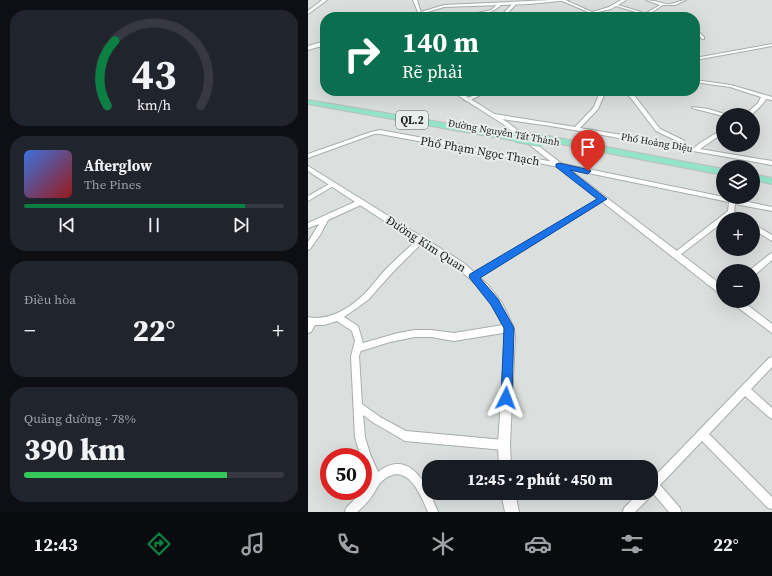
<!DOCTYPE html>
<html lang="vi">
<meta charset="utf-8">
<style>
body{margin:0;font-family:"Source Serif 4",serif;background:#20242c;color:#f1f3f6;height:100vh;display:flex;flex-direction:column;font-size:15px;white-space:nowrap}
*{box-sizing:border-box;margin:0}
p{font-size:13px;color:#9ea1a6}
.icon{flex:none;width:22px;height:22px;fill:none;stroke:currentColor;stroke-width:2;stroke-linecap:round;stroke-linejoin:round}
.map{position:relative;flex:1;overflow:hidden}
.sheet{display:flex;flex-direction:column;gap:10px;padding:10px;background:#0d0f14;width:308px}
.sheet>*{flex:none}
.banner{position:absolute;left:12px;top:12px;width:380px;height:84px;border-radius:16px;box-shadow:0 4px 16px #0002;background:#0b6e4f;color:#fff;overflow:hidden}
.tools{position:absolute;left:408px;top:108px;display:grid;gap:8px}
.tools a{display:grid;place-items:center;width:44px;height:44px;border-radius:50%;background:#171b24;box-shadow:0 4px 16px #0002;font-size:20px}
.speed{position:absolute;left:12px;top:448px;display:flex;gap:8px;font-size:20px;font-weight:700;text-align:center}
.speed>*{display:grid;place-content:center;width:52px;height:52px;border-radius:50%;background:#171b24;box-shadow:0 4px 16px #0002;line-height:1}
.speed .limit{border:6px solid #d22;background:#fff;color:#111}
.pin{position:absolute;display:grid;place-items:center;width:34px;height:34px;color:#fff;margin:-41px -17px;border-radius:50% 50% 50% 0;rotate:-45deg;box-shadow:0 0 4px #0007}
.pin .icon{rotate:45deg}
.me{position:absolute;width:44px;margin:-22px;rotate:3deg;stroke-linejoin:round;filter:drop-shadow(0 0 3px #0008)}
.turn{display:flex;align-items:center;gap:14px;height:84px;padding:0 16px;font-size:18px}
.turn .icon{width:52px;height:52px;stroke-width:2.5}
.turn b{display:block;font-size:28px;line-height:34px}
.big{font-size:30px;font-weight:800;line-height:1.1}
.sheet .tile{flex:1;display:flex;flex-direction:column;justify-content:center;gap:6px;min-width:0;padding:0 14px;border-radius:16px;background:#20242c}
.sheet .dial{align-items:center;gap:0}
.dial svg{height:104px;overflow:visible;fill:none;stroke:#363941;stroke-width:7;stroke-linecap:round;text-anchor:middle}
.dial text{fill:#f1f3f6;stroke:none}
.song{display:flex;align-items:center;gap:12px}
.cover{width:48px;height:48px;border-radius:6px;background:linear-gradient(135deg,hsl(220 70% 55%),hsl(0 70% 35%))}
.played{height:4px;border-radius:2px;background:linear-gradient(90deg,#0b8043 85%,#363941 85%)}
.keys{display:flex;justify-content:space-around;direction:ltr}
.heat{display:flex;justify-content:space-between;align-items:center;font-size:22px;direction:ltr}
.charge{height:6px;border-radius:3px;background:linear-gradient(90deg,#34c759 78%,#363941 0)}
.trip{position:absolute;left:114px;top:460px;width:236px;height:40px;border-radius:16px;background:#171b24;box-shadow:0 4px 16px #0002;font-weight:800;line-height:40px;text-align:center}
.menu{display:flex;height:64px;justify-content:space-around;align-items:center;background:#090b0e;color:#9ea1a6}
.menu .icon{width:28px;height:28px}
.menu .on{color:#0b8043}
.menu b{font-size:18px;color:#f1f3f6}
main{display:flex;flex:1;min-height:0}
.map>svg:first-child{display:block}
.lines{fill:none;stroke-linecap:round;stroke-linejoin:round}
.minor-casing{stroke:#a7adaa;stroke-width:2}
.tertiary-casing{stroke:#a7adaa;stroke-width:2}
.secondary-casing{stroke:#a7adaa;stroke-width:2}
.trunk-casing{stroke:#bcbdbc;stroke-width:2}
.minor{fill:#fff;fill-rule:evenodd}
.tertiary{fill:#fff;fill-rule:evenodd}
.secondary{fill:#fff;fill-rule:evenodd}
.trunk{fill:#93e4ca;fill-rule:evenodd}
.trunk-bridge-casing{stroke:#bcbdbc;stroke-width:10;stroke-linecap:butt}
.trunk-bridge{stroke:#93e4ca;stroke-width:8}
.route{fill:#1a73e8;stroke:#114b97}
.labels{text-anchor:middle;stroke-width:4;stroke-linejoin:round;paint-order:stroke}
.far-street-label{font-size:10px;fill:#202221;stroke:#e8eeeb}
.shield{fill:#e8eeeb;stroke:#5c5f5e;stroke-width:1}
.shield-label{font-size:11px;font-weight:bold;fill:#202221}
.street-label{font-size:12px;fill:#202221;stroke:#e8eeeb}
</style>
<main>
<section class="sheet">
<div class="tile dial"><svg viewBox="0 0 100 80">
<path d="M14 69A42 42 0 1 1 86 69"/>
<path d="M14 69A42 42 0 0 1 20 19" stroke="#0b8043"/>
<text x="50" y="56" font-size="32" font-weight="700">43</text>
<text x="50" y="72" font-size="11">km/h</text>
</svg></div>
<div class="tile">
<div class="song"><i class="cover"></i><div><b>Afterglow</b><p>The Pines</p></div></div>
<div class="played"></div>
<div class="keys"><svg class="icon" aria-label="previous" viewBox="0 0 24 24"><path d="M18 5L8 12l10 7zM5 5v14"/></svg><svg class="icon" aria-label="pause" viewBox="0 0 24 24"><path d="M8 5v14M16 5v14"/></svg><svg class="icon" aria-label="next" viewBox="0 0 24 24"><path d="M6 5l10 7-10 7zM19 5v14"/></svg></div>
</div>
<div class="tile"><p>Điều hòa</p>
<div class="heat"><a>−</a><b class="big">22°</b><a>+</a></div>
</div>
<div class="tile"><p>Quãng đường · 78%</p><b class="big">390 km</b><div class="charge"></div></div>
</section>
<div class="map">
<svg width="464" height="512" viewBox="0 0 464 512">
<rect width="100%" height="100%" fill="#dbe0de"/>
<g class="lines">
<defs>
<path id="minor" d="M 105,0 L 109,0 L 113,13 L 110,12 Z
M 252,0 L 257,0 L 284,12 L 301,7 L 313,0 L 318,0 L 310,5 L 333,12 L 331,13 L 308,6 L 303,9 L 286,13 L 290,17 L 286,17 L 280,12 Z
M 338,0 C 346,0 354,4 361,4 C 367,4 372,0 378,0 L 367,5 L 355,5 L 341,14 L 340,14 L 340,12 L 352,5 Z
M 191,3 L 194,4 C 187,11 182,12 173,14 C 169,15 167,17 163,17 L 170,13 L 183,10 Z
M 205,3 L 208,4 L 196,17 L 192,17 Z
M 387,28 L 396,37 L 396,39 L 394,39 L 387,31 Z
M 464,44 L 464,46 L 387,60 L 387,58 Z
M 387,80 L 423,85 L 464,97 L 464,100 L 458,99 L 454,105 L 443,115 L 437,115 L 450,103 L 453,97 L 422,87 L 387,82 Z
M 175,91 L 181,91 L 160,101 L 156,100 Z
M 278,91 L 297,91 L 297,93 L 290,109 L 272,128 L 374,145 L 371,142 L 348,131 L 322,97 L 318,94 L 320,93 L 326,95 L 352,129 L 375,140 L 381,147 L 386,148 L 392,143 L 415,129 L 415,133 L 392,149 L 464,161 L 464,165 L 243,126 L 186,118 L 183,116 L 186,114 L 267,127 L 286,107 L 291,94 L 280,92 Z
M 384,107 L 400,109 L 420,115 L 415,115 L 415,116 L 384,108 Z
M 72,130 L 251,163 L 464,207 L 464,211 L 427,204 L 426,211 L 437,219 L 429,219 L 423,215 L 418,219 L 415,219 L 415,222 L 368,258 L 366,257 L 365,255 L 366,253 L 420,211 L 421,202 L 251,167 L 72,134 L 66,134 L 0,158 L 0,154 L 63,132 Z
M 25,182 L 28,184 L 27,185 L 0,201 L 0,196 Z
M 293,197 L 297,197 L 298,199 L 169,279 L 163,279 L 162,277 L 163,275 Z
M 51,200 L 55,200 L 56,202 L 55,204 L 20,220 L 12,235 L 2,249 L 0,250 L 0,242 L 11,224 L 0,228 L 0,223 Z
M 445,224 L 464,235 L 464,241 L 445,229 Z
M 112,238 L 114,239 L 115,241 L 114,243 L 84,273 L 60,300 L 36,317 L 50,326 L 55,343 L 90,333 L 107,330 L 123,330 L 146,333 L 201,324 L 204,325 L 205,328 L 204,331 L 201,332 L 146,341 L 123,337 L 107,337 L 82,342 L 53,351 L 51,356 L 54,404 L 72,417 L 98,431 L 196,440 L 199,442 L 201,445 L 199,448 L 196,450 L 97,441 L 66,423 L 55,415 L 57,437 L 62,454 L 70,472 C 103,447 120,487 130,512 L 120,512 C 112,492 97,458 72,483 C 69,487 67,492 64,496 C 60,502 55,507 49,512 L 37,512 L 38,508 L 55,491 L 63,479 L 55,462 L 55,457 L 53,457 L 52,455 L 47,437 L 43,356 L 47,341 L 44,331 L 29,321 L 16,325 L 7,325 L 3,332 L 0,333 L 0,317 C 23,322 47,305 62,288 C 67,282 72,275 78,269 C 88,259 99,249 110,239 Z
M 464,253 L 464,260 L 448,274 L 445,275 L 445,271 L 442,271 L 442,270 L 462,254 Z
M 464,357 L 464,367 L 443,389 L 464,408 L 464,419 L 461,417 L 437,396 L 401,434 L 464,497 L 464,509 L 460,508 L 394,441 L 352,485 L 372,508 L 373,512 L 361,512 L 344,492 L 343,492 L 343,480 L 461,358 Z
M 331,493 L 343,493 L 342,497 L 327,512 L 315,512 L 316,508 Z"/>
<path id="tertiary" d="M 143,91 L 150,91 L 199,122 L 415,286 L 415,295 L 412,294 L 195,124 Z
M 424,301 L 434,301 L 464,324 L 464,333 L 425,304 Z"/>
<path id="secondary" d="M 14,0 L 19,0 L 0,14 L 0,11 Z
M 242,0 L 261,0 L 222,4 L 136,7 L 103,17 L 96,17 L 136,5 Z
M 17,41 L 17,45 L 0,50 L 0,46 Z
M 0,166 L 156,263 L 180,285 L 194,303 L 205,326 L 207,336 L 202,445 L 203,467 L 191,467 L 190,445 L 197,336 C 186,282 129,255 87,228 C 58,209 29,190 0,171 Z
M 193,493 L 207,493 L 211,512 L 197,512 Z"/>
<path id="trunk" d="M 0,100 L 208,135 L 212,138 L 208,141 L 0,104 Z
M 224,133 L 415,169 L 415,175 L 221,138 L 220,136 L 221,134 Z
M 445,174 L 464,178 L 464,184 L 445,180 Z"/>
</defs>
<!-- minor casing -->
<use href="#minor" class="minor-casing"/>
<!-- tertiary casing -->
<use href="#tertiary" class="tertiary-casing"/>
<!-- secondary casing -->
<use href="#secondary" class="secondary-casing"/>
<!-- trunk casing -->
<use href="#trunk" class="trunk-casing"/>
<!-- minor -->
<use href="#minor" class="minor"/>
<!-- tertiary -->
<use href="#tertiary" class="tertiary"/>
<!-- secondary -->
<use href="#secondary" class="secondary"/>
<!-- trunk -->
<use href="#trunk" class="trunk"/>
<defs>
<path id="trunk-bridge" d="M 208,138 L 232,142"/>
</defs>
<!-- trunk-bridge casing -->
<use href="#trunk-bridge" class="trunk-bridge-casing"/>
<!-- trunk-bridge -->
<use href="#trunk-bridge" class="trunk-bridge"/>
</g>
<!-- route -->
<path class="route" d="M 251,163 L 282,170 L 283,171 L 280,174 L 262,170 L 299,199 L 172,278 L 190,299 L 206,328 L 204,398 L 203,402 L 198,404 L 194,402 L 193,398 L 196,328 L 183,305 L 161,277 L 162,274 L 289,199 L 248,167 L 248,164 Z"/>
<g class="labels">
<!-- far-street labels -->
<g class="far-street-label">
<text transform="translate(196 132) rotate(10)" y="4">Đường Nguyễn Tất Thành</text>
<text transform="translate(349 142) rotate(10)" y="4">Phố Hoàng Diệu</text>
</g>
<!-- shield labels -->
<rect class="shield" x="88" y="111" width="32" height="18" rx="3"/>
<g class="shield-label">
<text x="104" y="124">QL.2</text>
</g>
<!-- street labels -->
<g class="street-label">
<text transform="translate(172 151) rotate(10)" y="4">Phố Phạm Ngọc Thạch</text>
<text transform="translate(118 244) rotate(33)" y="4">Đường Kim Quan</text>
</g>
</g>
</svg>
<div class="tools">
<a><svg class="icon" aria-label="search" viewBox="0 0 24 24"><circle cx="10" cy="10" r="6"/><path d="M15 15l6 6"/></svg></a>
<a><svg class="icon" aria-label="layers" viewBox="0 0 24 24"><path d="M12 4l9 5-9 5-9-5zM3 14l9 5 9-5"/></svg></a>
<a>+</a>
<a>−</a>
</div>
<div class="speed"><div class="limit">50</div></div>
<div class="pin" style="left:280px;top:171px;background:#d93025"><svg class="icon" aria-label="arrive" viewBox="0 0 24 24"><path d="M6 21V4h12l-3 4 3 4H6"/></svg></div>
<svg class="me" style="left:198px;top:398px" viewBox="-20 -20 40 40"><path d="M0-17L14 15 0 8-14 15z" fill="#1a73e8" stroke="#fff" stroke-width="4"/></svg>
<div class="trip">12:45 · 2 phút · 450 m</div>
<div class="banner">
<div class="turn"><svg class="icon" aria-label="right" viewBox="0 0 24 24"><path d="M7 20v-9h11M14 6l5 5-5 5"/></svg><div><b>140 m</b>Rẽ phải</div></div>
</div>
</div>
</main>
<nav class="menu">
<b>12:43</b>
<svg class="icon on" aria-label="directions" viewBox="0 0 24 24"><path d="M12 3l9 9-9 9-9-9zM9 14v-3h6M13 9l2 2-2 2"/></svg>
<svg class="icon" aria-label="music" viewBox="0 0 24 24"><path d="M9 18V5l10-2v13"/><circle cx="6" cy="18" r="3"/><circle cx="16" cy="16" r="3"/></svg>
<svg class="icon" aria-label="phone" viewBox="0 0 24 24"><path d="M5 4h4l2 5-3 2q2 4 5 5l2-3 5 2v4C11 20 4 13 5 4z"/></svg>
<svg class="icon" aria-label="climate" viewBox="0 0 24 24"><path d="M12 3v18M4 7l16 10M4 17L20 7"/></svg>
<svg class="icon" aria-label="car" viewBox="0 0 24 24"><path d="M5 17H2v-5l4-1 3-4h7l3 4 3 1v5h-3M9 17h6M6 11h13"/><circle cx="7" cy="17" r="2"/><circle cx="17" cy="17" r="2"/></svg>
<svg class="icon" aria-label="filters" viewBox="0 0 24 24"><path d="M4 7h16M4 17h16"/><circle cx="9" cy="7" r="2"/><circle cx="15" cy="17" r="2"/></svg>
<b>22°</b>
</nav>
